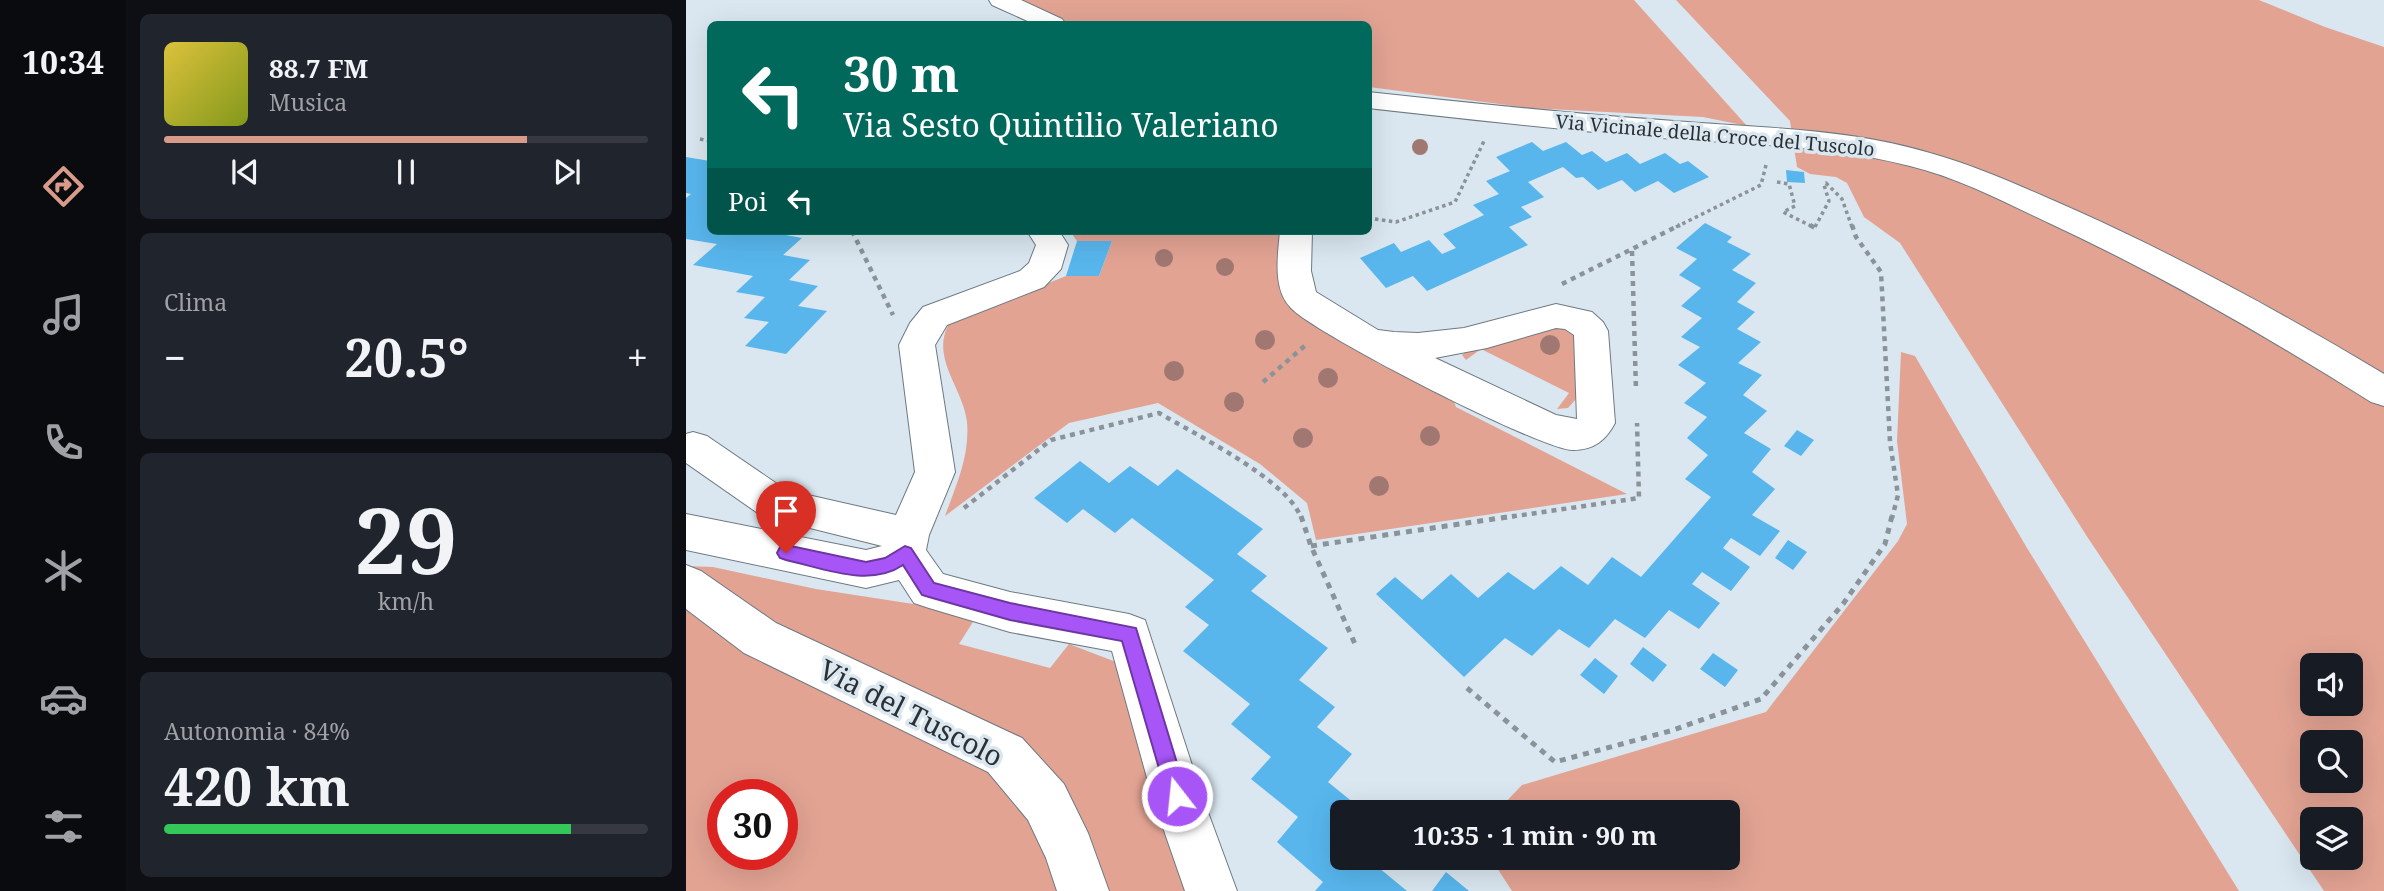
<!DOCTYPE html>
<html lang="it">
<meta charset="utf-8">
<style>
body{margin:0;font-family:"Noto Serif",serif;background:#20242c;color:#f1f3f6;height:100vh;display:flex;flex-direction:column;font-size:26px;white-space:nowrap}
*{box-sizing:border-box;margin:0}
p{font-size:23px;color:#9ea1a6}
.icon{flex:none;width:38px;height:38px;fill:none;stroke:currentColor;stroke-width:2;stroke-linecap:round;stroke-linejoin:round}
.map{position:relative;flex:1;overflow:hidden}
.drawer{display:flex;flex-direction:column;gap:14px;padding:14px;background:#0d0f14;width:560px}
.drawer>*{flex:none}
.guide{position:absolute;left:21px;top:21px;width:665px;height:214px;border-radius:10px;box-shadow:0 7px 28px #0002;background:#00695c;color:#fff;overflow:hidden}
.tools{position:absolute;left:1614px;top:653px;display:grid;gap:14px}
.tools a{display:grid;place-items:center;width:63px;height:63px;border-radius:10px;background:#171b24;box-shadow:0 7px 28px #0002;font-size:35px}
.speed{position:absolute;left:21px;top:779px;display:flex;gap:14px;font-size:35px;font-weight:700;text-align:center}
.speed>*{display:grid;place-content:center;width:91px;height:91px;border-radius:50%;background:#171b24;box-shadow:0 7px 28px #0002;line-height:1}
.speed .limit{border:10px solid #d22;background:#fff;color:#111}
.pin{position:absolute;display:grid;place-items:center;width:60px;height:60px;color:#fff;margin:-72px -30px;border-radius:50% 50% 50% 0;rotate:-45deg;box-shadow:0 0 7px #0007}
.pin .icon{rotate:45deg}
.me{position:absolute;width:77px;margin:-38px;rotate:344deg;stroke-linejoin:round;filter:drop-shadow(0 0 5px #0008)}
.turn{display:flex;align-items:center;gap:24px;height:147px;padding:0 21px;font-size:32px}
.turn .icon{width:91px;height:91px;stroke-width:2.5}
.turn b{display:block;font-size:49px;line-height:60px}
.then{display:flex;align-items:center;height:66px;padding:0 21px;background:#0003;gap:14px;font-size:26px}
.big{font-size:52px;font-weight:700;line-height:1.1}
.drawer .widget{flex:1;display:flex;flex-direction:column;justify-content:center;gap:10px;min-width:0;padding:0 24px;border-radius:10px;background:#20242c}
.drawer .dial{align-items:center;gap:0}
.dial b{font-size:91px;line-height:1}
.song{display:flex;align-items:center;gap:21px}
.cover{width:84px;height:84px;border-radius:10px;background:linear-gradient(135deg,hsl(50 70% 55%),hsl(70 70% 35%))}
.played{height:7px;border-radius:4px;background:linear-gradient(90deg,#d89b8a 75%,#363941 75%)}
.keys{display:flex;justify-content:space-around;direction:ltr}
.heat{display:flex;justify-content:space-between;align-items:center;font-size:38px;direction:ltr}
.charge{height:10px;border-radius:5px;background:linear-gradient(90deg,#34c759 84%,#363941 0)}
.trip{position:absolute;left:644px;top:800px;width:410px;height:70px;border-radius:10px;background:#171b24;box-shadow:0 7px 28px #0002;font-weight:700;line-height:70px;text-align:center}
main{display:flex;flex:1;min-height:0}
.tab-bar{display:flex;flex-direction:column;width:126px;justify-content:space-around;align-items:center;background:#090b0e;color:#9ea1a6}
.tab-bar .icon{width:49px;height:49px}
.tab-bar .selected{color:#d89b8a}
.tab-bar b{font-size:32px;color:#f1f3f6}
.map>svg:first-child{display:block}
.green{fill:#e2a393;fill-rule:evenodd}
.building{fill:#58b6ed}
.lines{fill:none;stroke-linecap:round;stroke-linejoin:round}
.minor-casing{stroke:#6e7a82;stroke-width:2}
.path-far2{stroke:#8a9399;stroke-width:3.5;stroke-dasharray:3.5 3.5;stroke-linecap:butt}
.path-far1{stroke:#8a9399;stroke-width:4.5;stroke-dasharray:5 5;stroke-linecap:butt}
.path{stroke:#8a9399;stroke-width:5;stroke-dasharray:6 6;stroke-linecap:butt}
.minor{fill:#fff;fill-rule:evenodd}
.tree{fill:#a07871}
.route{fill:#a855f7;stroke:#6d37a1;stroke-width:2}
.labels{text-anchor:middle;stroke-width:7;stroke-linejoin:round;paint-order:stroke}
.far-street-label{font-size:19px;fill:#2b3033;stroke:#dae7f0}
.near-street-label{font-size:28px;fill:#2b3033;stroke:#dae7f0}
</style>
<main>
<nav class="tab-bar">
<b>10:34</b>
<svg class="icon selected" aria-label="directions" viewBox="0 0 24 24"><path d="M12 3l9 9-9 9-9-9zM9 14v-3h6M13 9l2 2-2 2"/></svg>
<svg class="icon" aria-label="music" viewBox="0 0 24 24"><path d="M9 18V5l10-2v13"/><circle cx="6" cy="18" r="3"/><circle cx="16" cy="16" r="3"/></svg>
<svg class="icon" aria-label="phone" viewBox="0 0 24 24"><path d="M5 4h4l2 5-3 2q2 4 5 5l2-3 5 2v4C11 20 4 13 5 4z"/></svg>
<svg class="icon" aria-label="climate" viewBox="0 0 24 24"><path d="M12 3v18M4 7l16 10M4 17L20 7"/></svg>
<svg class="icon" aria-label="car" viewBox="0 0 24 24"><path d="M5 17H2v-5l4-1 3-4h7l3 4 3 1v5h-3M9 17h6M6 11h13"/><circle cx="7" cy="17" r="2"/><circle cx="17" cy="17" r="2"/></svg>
<svg class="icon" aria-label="filters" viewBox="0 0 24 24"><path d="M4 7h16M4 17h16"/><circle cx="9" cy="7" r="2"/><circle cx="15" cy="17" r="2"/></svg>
</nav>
<section class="drawer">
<div class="widget">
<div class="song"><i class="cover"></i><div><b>88.7 FM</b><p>Musica</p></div></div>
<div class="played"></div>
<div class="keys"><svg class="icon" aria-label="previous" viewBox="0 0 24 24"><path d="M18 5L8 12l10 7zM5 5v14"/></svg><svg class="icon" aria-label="pause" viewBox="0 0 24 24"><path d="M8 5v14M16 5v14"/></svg><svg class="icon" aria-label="next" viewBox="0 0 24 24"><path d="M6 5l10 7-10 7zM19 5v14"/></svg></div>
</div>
<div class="widget"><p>Clima</p>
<div class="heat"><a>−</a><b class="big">20.5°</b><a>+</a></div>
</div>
<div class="widget dial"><b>29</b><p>km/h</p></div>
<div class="widget"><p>Autonomia · 84%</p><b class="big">420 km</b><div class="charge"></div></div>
</section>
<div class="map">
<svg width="1698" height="891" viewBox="0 0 1698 891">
<rect width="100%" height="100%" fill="#dae7f0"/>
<!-- green -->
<path class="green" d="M 332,0 L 948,0 L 1061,126 L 1017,117 L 843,108 L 683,87 L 682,24 L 378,24 L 339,7 Z
M 990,0 L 1573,0 L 1639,27 L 1698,47 L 1698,891 L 1638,891 L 1402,538 L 1214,243 L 1178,217 L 1161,183 L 1150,177 L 1124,174 L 1111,167 L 1104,121 ZM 1626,665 L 1664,665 L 1664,704 L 1626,704 ZM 1626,742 L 1664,742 L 1664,780 L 1626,780 ZM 1626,819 L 1664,819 L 1664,858 L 1626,858 Z
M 384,231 L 602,231 L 608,304 L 693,364 L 763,389 L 770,407 L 941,494 L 630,540 L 621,503 L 574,464 L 472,403 L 383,423 L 259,516 C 270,485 284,456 281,422 C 277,387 244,359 263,323 L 380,276 L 413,276 L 426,241 L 391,241 Z
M 879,324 L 891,336 L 891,398 L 882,408 L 871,409 L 883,393 L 795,349 L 780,360 L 776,355 L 782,349 Z
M 1215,352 L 1229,356 L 1341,548 L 1553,891 L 826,891 L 813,871 L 809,858 L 1041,858 L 1041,812 L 810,812 L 836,785 L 1080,712 L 1212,541 L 1221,524 L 1211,441 Z
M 0,566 L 27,567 L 130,589 L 292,614 L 273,644 L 364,668 L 383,644 L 430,662 L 524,891 L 0,891 ZM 37,794 L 96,794 L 96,854 L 37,854 Z"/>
<!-- building -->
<path class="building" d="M 846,142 L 857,151 L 880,142 L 896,155 L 906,151 L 920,162 L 941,153 L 954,164 L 979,153 L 994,164 L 1002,161 L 1023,177 L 988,193 L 972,181 L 949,192 L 936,180 L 912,190 L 897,177 L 890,178 L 877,167 L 842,182 L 858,197 L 835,207 L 846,217 L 823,227 L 842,245 L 741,291 L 727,276 L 700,288 L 674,258 L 708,243 L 715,252 L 743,240 L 756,254 L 770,248 L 757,234 L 798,215 L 787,205 L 813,194 L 800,181 L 824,171 L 810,157 Z
M 0,157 L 24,161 L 24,231 L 78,231 L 116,238 L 97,255 L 124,260 L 103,280 L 132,286 L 112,306 L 141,311 L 100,354 L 59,346 L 83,322 L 58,318 L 79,297 L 50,292 L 67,276 L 7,265 L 31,244 L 0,239 L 0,198 L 5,194 L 0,193 Z
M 1100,170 L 1118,172 L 1119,183 L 1101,182 Z
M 1019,223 L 1046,237 L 1041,242 L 1065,254 L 1046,270 L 1070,283 L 1051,302 L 1069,312 L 1051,329 L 1075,342 L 1052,363 L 1076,375 L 1057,395 L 1081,411 L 1058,433 L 1085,449 L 1066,472 L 1089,489 L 1066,515 L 1094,531 L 1074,556 L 1045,538 L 1037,548 L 1064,567 L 1045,591 L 1016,572 L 1006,584 L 1034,603 L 1013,629 L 983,610 L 959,638 L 929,619 L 903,648 L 873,629 L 846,656 L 819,638 L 778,677 L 690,594 L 709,577 L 736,600 L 765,574 L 792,598 L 822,572 L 848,590 L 875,566 L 902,585 L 926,557 L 955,577 L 1025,497 L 999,479 L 1022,455 L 1001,438 L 1021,417 L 998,403 L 1020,383 L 992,365 L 1014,347 L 995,337 L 1016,318 L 995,306 L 1015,288 L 993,275 L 1011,259 L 990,248 Z
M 391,241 L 426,241 L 413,276 L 380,276 Z
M 1111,430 L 1128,440 L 1115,456 L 1098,446 Z
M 394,461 L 423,483 L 444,466 L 472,486 L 491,469 L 577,529 L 551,554 L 581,576 L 565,591 L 642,648 L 613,680 L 649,707 L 631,727 L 666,754 L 642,782 L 674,808 L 670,812 L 656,812 L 656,829 L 653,834 L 656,837 L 656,858 L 681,858 L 721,891 L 629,891 L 637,882 L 591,842 L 612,817 L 565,779 L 585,757 L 545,724 L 564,704 L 497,651 L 523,625 L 499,607 L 528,580 L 446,518 L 429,533 L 397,509 L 381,523 L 348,498 Z
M 1102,540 L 1121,552 L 1107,570 L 1089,558 Z
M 957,647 L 981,665 L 967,682 L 944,664 Z
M 1027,653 L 1052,670 L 1039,687 L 1014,669 Z
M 909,658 L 932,676 L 918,694 L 894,675 Z
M 760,872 L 783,891 L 746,891 Z"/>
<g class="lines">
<defs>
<path id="minor" d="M 303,0 L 335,0 L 376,19 L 380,24 L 348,24 L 306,5 Z
M 682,92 C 784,103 886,114 988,121 C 1073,128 1162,128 1244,153 C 1294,167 1341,189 1389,210 C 1496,258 1598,314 1698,374 L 1698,406 L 1685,402 C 1580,336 1475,275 1363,223 C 1318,202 1273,178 1224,166 C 1144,145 1058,144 975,138 C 877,130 780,119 682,108 Z
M 341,231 L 373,231 L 382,245 L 375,269 L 358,287 L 261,325 L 249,345 L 269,472 L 243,535 L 240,550 L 257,574 L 324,592 L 443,614 L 459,620 L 516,796 L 551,891 L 499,891 L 466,796 L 426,651 L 324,632 L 243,608 L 228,603 L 213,580 L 180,588 L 0,550 L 0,514 L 180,550 L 196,546 L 76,516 L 0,463 L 0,434 L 7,432 L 21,436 L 100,490 L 210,515 L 229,472 L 213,345 L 224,323 L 237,307 L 334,271 L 343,263 L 350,245 Z
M 594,231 L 626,231 L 625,271 L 630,292 L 692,330 L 708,332 L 732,333 L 778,328 L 870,304 L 906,312 L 917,322 L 922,331 L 929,423 C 920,440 908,450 887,450 C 855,450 629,334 605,308 C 586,289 592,255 594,231 ZM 870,328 L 879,329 L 888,335 L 891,419 L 870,415 L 749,358 L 801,348 Z
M 0,565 L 15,571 L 90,623 L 336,738 L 378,784 L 402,833 L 423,891 L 371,891 L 360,858 L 342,820 L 302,772 L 58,653 L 0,609 Z"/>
</defs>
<!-- minor casing -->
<use href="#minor" class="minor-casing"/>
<!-- path-far2 -->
<path class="path-far2" d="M 14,139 L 24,141
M 1091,182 L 1103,184 L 1109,206 L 1097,212 L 1127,227
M 682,218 L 710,222 L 769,202 L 799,139
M 990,227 L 1075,185 L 1080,165
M 1129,227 L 1143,201 L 1138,185 L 1140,183 L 1156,199 L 1166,227"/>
<!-- path-far1 -->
<path class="path-far1" d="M 1124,225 L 1129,228 L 1130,225
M 1166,225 L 1170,237 L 1195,272 L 1204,442 L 1212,495 L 1206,518
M 166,231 L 207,315
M 946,251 L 950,390
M 876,284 L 994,225
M 577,382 L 622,343
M 278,508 L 365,440 L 473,413 C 509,434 603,481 615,518
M 816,518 L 953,498 L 951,423"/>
<!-- path -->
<path class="path" d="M 615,516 L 625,546 L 669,644
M 625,546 L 828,516
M 781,688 L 869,762 L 984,731 L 1075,699 L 1157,604 L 1199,544 L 1206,516"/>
<!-- minor -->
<use href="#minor" class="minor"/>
</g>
<!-- trees -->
<g class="tree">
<circle cx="734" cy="147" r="8"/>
<circle cx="478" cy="258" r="9"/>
<circle cx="539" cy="267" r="9"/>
<circle cx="579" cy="340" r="10"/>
<circle cx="864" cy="345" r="10"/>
<circle cx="488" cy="371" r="10"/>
<circle cx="642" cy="378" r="10"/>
<circle cx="548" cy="402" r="10"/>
<circle cx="744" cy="436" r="10"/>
<circle cx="617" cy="438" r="10"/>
<circle cx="693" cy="486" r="10"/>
</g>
<!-- route -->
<path class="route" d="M 100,545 L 180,562 L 199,558 L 219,546 L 225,548 L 248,583 L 324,603 L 450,628 L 501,796 L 498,803 L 491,806 L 484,803 L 481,796 L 436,641 L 324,620 L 243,597 L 236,595 L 217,565 C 183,588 137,568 100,560 L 94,558 L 91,553 L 94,547 Z"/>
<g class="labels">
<!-- far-street labels -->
<g class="far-street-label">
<text transform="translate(1029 135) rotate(5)" y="7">Via Vicinale della Croce del Tuscolo</text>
</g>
<!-- near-street labels -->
<g class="near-street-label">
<text transform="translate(225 713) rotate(27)" y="10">Via del Tuscolo</text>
</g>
</g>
</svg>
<div class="tools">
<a><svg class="icon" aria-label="sound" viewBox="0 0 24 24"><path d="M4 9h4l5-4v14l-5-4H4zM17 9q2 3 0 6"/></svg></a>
<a><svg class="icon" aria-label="search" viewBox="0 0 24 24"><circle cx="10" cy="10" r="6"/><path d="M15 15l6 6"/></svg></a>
<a><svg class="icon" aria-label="layers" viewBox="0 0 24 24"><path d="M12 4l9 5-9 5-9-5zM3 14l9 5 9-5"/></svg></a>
</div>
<div class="speed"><div class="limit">30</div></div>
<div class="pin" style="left:100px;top:553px;background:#d93025"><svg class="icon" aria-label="arrive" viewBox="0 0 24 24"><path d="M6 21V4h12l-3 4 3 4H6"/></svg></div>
<svg class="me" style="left:491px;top:796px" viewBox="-20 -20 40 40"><circle r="17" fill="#a855f7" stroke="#fff" stroke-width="3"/><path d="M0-11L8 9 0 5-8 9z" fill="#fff"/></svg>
<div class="trip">10:35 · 1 min · 90 m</div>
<div class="guide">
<div class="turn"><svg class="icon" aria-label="left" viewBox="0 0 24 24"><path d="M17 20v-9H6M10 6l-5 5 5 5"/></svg><div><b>30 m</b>Via Sesto Quintilio Valeriano</div></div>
<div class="then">Poi<svg class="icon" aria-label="left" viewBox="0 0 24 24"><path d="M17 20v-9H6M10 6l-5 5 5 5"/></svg></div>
</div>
</div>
</main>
